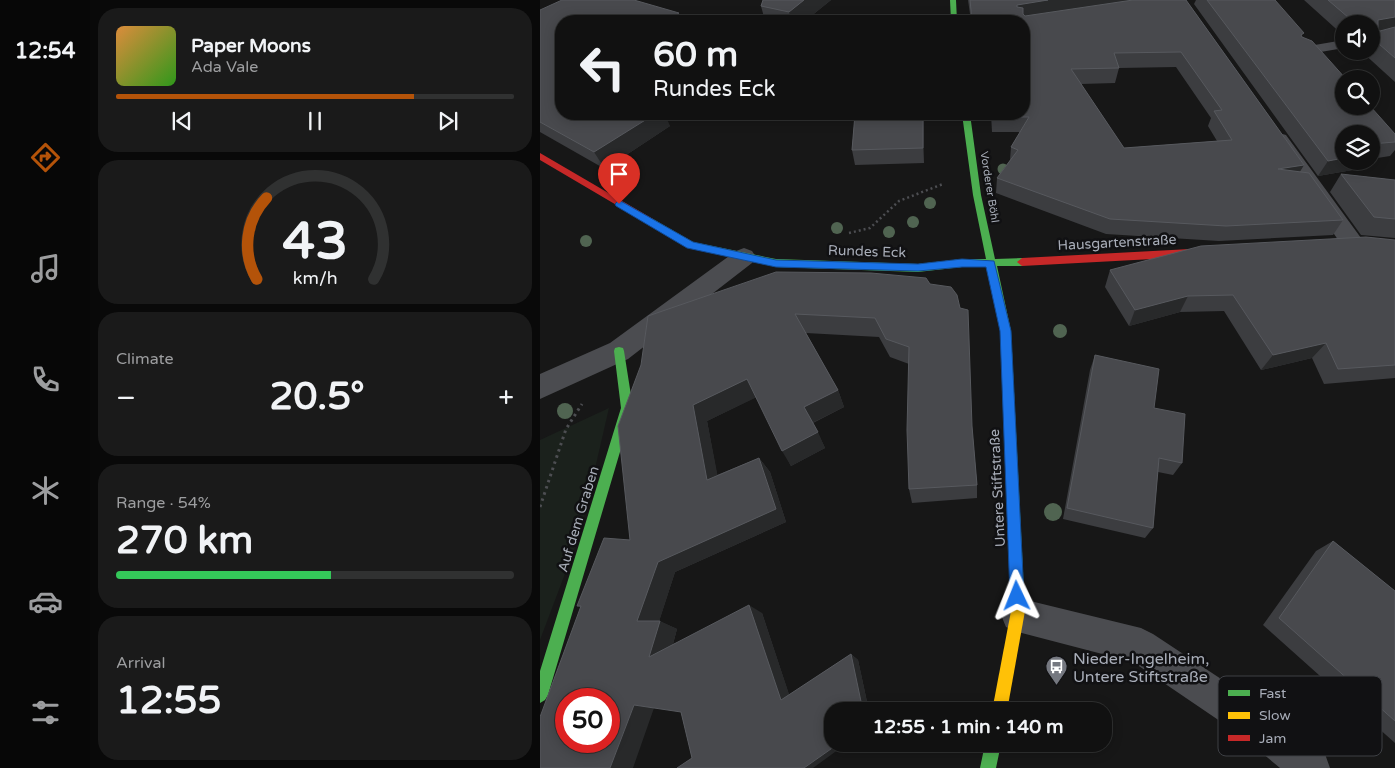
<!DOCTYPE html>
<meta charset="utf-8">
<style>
body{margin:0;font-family:"Varela Round",sans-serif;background:#1a1a1a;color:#f1f3f6;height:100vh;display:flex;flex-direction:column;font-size:19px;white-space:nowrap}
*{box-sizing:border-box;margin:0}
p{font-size:16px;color:#9c9d9f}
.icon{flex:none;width:28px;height:28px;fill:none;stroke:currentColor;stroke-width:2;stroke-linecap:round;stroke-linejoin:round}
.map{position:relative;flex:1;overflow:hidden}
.side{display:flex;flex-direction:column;gap:8px;padding:8px;background:#090909;width:450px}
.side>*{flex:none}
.top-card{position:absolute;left:15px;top:15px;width:475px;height:105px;border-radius:20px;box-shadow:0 2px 12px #0003,0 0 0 1px #303131;background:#111;color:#f1f3f6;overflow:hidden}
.fabs{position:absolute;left:795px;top:15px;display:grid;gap:10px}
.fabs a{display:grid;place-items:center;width:45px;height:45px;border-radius:50%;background:#111;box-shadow:0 2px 12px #0003,0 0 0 1px #303131;font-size:25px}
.speed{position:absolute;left:15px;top:688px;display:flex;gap:10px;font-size:25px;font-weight:700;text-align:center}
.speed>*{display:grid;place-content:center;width:65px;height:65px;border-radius:50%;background:#111;box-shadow:0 2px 12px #0003,0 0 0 1px #303131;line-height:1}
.speed .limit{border:8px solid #d22;background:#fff;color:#111}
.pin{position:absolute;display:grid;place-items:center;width:42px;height:42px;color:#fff;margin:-51px -21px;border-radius:50% 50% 50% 0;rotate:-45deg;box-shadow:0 0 5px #0007}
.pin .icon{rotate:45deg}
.me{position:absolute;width:55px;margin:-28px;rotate:358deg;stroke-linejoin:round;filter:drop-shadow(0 0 4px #0008)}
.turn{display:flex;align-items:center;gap:18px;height:105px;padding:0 15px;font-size:22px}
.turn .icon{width:65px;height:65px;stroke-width:2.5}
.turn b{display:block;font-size:35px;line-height:42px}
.big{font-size:38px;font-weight:700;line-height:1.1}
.side .card{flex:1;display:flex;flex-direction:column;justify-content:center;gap:8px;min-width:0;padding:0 18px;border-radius:20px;background:#1a1a1a}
.side .dial{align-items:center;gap:0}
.dial svg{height:130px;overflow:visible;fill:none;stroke:#303131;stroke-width:7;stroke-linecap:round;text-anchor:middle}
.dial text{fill:#f1f3f6;stroke:none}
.song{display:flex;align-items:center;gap:15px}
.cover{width:60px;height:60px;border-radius:8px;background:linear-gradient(135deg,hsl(30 70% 55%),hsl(110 70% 35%))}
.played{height:5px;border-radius:2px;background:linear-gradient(90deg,#b45309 75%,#303131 75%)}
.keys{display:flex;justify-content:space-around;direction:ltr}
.heat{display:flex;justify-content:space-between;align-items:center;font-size:28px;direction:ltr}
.charge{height:8px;border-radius:4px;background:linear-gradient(90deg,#34c759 54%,#303131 0)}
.trip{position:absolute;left:284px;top:702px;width:288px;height:50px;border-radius:20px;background:#111;box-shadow:0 2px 12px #0003,0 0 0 1px #303131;font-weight:700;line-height:50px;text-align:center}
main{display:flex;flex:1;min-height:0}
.tabs{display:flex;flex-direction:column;width:90px;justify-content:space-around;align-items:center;background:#070707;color:#9c9d9f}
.tabs .icon{width:35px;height:35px}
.tabs .active{color:#b45309}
.tabs b{font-size:22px;color:#f1f3f6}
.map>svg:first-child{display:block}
.green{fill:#1b211c}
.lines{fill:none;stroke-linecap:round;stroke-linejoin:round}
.path-far1{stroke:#4d4e52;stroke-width:2.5;stroke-dasharray:2 3;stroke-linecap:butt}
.path{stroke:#4d4e52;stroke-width:3;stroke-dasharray:2.5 4;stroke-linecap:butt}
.lane{fill:#4b4c50;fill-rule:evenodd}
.street{fill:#4b4c50;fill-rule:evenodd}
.fast{fill:#4caf50;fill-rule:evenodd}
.slow{fill:#ffc107;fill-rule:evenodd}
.jam{fill:#c62828;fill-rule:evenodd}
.tree{fill:#506451}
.wall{fill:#3c3d40;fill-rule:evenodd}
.shaded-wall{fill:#28292a}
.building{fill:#48494d;stroke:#57595e;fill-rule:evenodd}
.route{fill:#1a73e8;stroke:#114b97}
.labels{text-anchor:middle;stroke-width:5;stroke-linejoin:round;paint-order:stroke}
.far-street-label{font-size:11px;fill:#a8adb8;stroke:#111113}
.street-label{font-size:14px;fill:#a8adb8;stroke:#111113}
.near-poi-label{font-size:16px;fill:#a8adb8;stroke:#111113;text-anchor:start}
.key{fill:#111113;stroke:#3e4045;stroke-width:1}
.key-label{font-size:14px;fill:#a8adb8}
</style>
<main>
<nav class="tabs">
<b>12:54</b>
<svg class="icon active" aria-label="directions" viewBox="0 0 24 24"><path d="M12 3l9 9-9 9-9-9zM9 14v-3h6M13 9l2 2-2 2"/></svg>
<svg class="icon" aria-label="music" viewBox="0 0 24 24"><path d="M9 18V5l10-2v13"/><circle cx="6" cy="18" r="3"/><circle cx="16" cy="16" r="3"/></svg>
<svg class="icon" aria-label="phone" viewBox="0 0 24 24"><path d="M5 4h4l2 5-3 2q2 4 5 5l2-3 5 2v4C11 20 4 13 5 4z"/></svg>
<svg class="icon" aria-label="climate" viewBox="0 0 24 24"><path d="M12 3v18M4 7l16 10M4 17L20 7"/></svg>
<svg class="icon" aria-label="car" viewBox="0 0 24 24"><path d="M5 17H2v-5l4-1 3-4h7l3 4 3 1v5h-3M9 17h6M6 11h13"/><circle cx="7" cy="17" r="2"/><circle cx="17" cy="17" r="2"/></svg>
<svg class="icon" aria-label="filters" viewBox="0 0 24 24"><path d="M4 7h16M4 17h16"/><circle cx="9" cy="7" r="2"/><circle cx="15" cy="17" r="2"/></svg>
</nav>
<section class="side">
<div class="card">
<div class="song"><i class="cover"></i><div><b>Paper Moons</b><p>Ada Vale</p></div></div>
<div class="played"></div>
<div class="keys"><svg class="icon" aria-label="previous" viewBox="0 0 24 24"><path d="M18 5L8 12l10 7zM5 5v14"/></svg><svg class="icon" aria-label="pause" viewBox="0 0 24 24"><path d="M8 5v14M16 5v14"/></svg><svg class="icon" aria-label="next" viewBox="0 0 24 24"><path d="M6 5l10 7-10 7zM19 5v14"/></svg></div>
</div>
<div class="card dial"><svg viewBox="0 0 100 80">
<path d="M14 69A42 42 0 1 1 86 69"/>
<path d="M14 69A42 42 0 0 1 20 19" stroke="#b45309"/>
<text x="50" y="56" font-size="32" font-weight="700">43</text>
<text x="50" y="72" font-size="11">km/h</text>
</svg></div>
<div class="card"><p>Climate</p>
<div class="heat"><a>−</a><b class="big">20.5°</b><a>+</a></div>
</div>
<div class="card"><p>Range · 54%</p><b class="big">270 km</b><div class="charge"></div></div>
<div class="card"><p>Arrival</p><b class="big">12:55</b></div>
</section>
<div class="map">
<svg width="855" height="768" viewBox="0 0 855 768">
<rect width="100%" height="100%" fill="#171717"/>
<!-- green -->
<path class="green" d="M 69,408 L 40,534 L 0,640 L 0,440 Z"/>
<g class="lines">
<!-- path-far1 -->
<path class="path-far1" d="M 309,233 L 330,228 L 359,201 L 403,184"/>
<!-- path -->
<path class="path" d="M 0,507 L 26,429 L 42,404"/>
<!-- lane -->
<path class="lane" d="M 804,40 L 804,48 L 763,55 L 756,51 L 763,47 Z"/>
<!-- street -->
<path class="street" d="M 739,133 L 746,135 L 821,238 L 825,244 L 821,250 L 813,252 L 805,250 L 729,139 L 732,135 Z
M 204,248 L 212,251 L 216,257 L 212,263 L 88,359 L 0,399 L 0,374 L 70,343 L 196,251 Z
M 478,598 L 601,628 L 613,634 L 725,708 L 785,754 L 790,768 L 740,768 L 699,734 L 593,662 L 478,632 L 466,627 L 461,615 L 466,603 Z"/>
<!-- fast -->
<path class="fast" d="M 410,0 L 416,0 L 417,21 L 411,21 Z
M 422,114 L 430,114 L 441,195 L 455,259 L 482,258 L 487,262 L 482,266 L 457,266 L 471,331 L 485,611 L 483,616 L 478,618 L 473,616 L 471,611 L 461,331 L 447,266 L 422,267 L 378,272 L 236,267 L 147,247 L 105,221 L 110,218 L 113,219 L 153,242 L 236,259 L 378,264 L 422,259 L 446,259 L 433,195 Z
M 79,347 L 83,348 L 84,351 L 93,408 L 8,695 L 5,700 L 0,703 L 0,671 L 81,408 L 74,351 L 75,348 Z
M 445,744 L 461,744 L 456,768 L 440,768 Z"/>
<!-- slow -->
<path class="slow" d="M 478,604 L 483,606 L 485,611 L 467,711 L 452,711 L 471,611 L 473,606 Z"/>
<!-- jam -->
<path class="jam" d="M 0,153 L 113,219 L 113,223 L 107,223 L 0,160 Z
M 669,248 L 674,252 L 669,256 L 482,266 L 477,262 L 482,258 Z"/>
</g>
<!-- trees -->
<g class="tree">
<circle cx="463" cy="169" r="5.5"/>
<circle cx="390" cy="203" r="6"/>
<circle cx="373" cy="222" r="6"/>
<circle cx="297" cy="228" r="6"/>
<circle cx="349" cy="232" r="6"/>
<circle cx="46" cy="241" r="6"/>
<circle cx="520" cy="331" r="7"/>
<circle cx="25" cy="411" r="8"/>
<circle cx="513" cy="512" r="9"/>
</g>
<!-- wall -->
<path class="wall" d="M 223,0 L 291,0 L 265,21 L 225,21 L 221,6 Z
M 428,0 L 646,0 L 764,165 L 759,172 L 803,220 L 793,235 L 679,241 L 566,234 L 456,193 L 457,178 L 470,160 L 471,147 L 480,132 L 452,132 L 451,114 L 484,114 L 484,21 L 431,21 ZM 636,67 L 671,118 L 668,126 L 677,141 L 584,148 L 541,84 L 575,83 L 579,68 Z
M 656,0 L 735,0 L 762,37 L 855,134 L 855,150 L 850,156 L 831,159 L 831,134 L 804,161 L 828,161 L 824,168 L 778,176 L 654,4 Z
M 764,0 L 855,0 L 855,82 L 821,51 L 831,51 L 831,24 L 804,24 L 804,36 Z
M 0,10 L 21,21 L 130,126 L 65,169 L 0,132 Z
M 315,114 L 384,114 L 384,163 L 315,165 L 312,150 Z
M 801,174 L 855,180 L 855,238 L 821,235 L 790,192 Z
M 855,240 L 855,378 L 784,384 L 772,358 L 721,370 L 684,311 L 640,312 L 589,326 L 565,287 L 570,270 Z
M 331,273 L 432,426 L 437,485 L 437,498 L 372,503 L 369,489 L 369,364 L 350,357 L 339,337 L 266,333 L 298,390 L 304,407 L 273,423 L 285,448 L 251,466 L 216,397 L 167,421 L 177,475 L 219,458 L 230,472 L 246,522 L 135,572 L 119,621 L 137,629 L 133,644 L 222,613 L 249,695 L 311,654 L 318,660 L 329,711 L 292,711 L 152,758 L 141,712 L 41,607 L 37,606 L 90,540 L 101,365 Z
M 555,355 L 614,408 L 642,463 L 633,475 L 618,472 L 613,528 L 605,538 L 523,519 L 550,370 Z
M 793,541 L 855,591 L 855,743 L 723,625 L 776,551 Z"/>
<!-- shaded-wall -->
<path class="shaded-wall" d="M 264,0 L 291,0 L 265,21 L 251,21 L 249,12 Z
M 508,0 L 603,0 L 476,20 L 477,5 Z
M 139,13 L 142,21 L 127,21 Z
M 855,17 L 855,30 L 831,34 L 838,20 Z
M 111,114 L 125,114 L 130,126 L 65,169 L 54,152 Z
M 383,114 L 384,114 L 384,163 L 383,148 Z
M 804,158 L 804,161 L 828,161 L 824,168 L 778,176 L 788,161 Z
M 764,165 L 755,180 L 738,169 Z
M 648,296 L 640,312 L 589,326 L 595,310 Z
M 786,343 L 772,358 L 721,370 L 733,355 Z
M 207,379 L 217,397 L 167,421 L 181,493 L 167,480 L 153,405 Z
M 298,390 L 304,407 L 272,423 L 264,407 Z
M 278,432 L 285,448 L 251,466 L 242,451 Z
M 219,458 L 230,472 L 246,522 L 135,572 L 117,628 L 97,621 L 118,562 Z
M 209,605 L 222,613 L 252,703 L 241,700 Z
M 120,621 L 137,629 L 128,662 L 109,657 Z
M 311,654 L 318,660 L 329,711 L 323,711 Z
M 94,705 L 114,708 L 93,768 L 70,768 Z
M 298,744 L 306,744 L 273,768 L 264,768 Z"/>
<!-- building -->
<path class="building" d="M 22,0 L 94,0 L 139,13 L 127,21 L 21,21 L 21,114 L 115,114 L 54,152 L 0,122 L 0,10 Z
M 223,0 L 264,0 L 249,12 L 221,6 Z
M 430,0 L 508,0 L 477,5 L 477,7 L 483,8 L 483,14 L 485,16 L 593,0 L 646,0 L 764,165 L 738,169 L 769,173 L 803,220 L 686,226 L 570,219 L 457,178 L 478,150 L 471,147 L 489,117 L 453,117 L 453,114 L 484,114 L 484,21 L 432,21 ZM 641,52 L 682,110 L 674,111 L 692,140 L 584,148 L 531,69 L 579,68 L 574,53 Z
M 667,0 L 735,0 L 764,33 L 761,35 L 762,37 L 772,41 L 806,79 L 804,79 L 804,106 L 830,106 L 855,134 L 855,142 L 831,144 L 831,134 L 804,134 L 804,158 L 788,161 Z
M 788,0 L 855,0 L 855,17 L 838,20 L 838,29 L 840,31 L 855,27 L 855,58 L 831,37 L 831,24 L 816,24 Z
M 315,114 L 383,114 L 383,148 L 312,150 Z
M 801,174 L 855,180 L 855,219 L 834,217 Z
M 826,237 L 855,240 L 855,365 L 798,369 L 786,343 L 733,355 L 693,295 L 648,296 L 595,310 L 570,270 L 661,246 Z
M 236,272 L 331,273 L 386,278 L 390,284 L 411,287 L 417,295 L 420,308 L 428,310 L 432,426 L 437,485 L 369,489 L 367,430 L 369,347 L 346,339 L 335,318 L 255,314 L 298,390 L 264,407 L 278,432 L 242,451 L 207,379 L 153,405 L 167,480 L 219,458 L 236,509 L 118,562 L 97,621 L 120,621 L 109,657 L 209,605 L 241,700 L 311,654 L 323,711 L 292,711 L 292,744 L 298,744 L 264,768 L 137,768 L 152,758 L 141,712 L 94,705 L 70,768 L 0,768 L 0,717 L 41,606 L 37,606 L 64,538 L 90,540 L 78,426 L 101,365 L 108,316 ZM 26,699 L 69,699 L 69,741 L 26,741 Z
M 555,355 L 619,369 L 614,408 L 645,414 L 642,463 L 619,458 L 613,528 L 527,508 Z
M 793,541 L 855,591 L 855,721 L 739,618 Z"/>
<!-- route -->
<path class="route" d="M 79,200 L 153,242 L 236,260 L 378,264 L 422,259 L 454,261 L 471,331 L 484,596 L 482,601 L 477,603 L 472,601 L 470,596 L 460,331 L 446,267 L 422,267 L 378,271 L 236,267 L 147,248 L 76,206 L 75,204 Z"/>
<!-- icons -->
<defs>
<symbol id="bus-pin" viewBox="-11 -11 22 30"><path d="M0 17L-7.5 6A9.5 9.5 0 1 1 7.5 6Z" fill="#757880" stroke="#111113"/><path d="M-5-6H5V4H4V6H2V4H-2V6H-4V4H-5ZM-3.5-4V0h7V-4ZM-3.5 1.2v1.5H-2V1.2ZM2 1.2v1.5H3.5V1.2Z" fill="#fff"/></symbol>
</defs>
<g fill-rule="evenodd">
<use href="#bus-pin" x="504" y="654" width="25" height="34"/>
</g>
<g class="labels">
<!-- far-street labels -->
<g class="far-street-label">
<text transform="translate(450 187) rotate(81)" y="4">Vorderer Böhl</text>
</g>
<!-- street labels -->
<g class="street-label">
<text transform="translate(577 242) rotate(-3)" y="5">Hausgartenstraße</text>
<text transform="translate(327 251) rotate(2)" y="5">Rundes Eck</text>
<text transform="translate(457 488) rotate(-93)" y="5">Untere Stiftstraße</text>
<text transform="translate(38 519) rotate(-73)" y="5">Auf dem Graben</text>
</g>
<!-- near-poi labels -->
<g class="near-poi-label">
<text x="533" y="664">Nieder-Ingelheim,<tspan x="533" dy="18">Untere Stiftstraße</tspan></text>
</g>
</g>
<!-- legend -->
<rect x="678" y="676" width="164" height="80" rx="8" class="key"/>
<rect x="688" y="690" width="22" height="6" fill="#4caf50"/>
<rect x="688" y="712" width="22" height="7" fill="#ffc107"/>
<rect x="688" y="735" width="22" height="6" fill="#c62828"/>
<g class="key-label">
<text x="719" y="698">Fast</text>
<text x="719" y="720">Slow</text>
<text x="719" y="743">Jam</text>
</g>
</svg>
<div class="fabs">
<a><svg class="icon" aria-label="sound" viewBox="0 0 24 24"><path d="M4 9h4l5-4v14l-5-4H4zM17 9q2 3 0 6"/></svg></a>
<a><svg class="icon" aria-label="search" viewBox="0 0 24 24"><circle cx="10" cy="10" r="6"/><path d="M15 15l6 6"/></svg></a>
<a><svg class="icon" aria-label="layers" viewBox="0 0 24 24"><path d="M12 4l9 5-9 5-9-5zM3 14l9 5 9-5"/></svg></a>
</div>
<div class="speed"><div class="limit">50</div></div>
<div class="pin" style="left:79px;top:204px;background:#d93025"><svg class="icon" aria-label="arrive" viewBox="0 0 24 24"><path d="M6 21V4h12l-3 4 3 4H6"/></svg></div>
<svg class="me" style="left:477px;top:596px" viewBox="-20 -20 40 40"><path d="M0-17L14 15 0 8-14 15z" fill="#1a73e8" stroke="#fff" stroke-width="4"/></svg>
<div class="trip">12:55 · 1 min · 140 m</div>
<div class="top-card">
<div class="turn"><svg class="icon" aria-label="left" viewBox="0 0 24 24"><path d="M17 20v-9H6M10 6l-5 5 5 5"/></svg><div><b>60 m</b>Rundes Eck</div></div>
</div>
</div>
</main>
